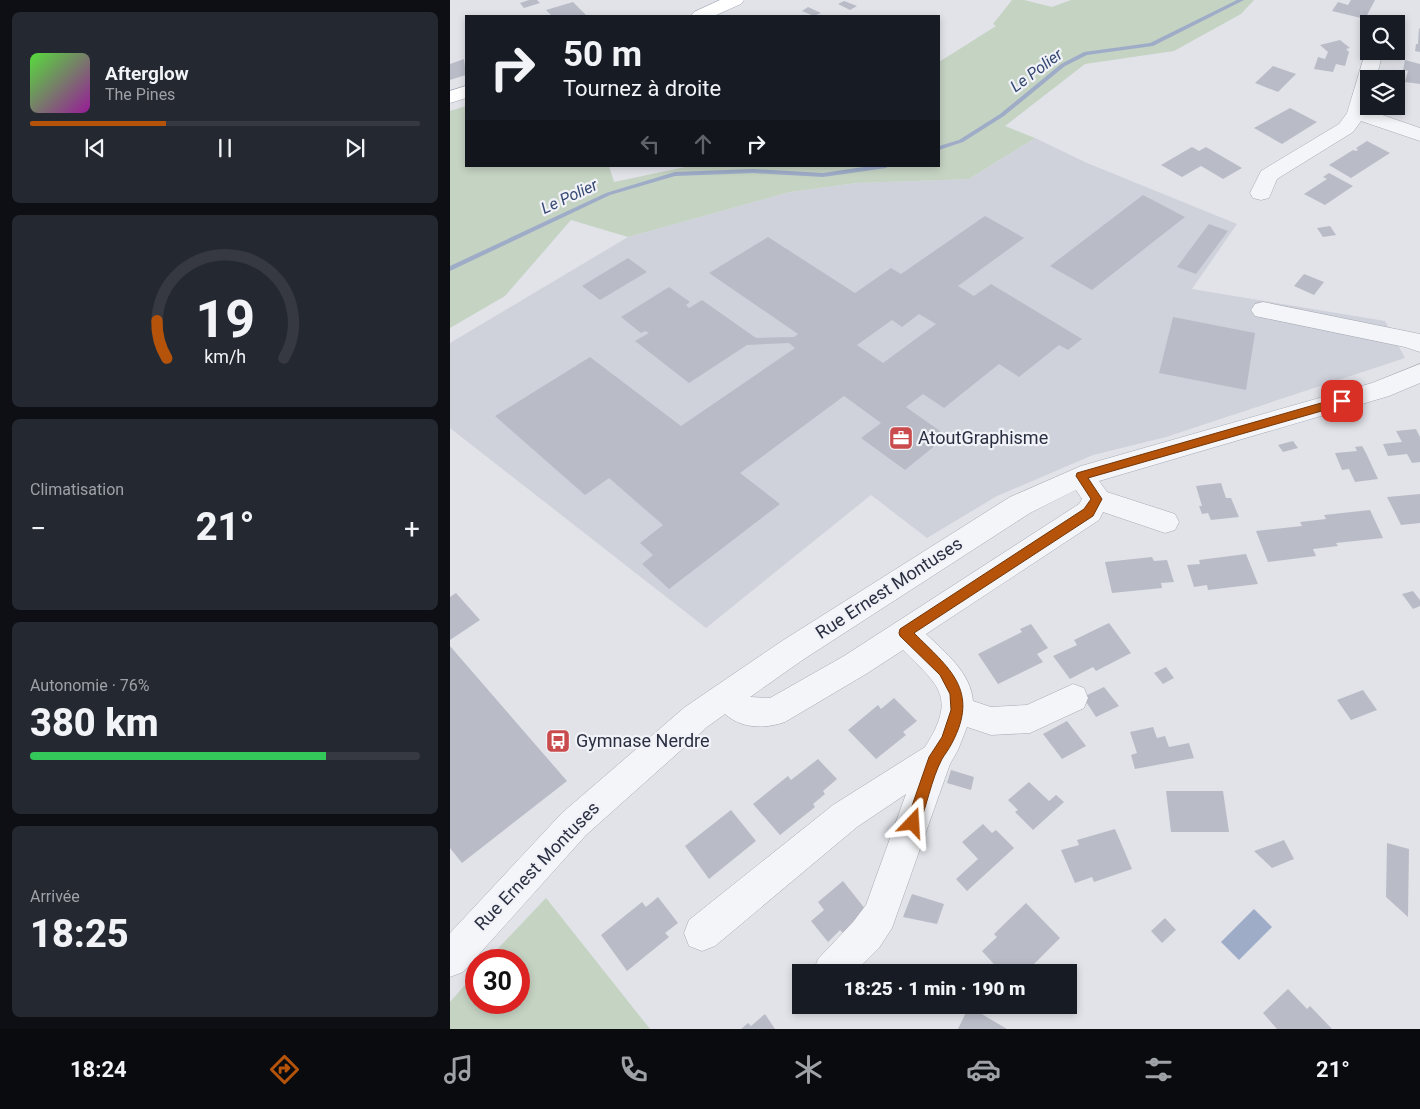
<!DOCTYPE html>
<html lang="fr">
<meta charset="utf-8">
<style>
body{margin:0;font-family:Roboto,sans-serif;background:#242831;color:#f1f3f6;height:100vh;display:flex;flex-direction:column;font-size:19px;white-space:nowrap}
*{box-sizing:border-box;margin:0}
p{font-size:16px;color:#9ea1a6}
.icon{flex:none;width:28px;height:28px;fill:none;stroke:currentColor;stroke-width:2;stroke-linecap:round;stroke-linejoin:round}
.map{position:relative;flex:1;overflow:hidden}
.sheet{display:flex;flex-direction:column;gap:12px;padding:12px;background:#0d0f14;width:450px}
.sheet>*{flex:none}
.guide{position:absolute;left:15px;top:15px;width:475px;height:152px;border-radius:0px;box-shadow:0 2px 8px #0003;background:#171b24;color:#f1f3f6;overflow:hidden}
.tools{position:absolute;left:910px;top:15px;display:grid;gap:10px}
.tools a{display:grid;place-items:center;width:45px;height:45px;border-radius:0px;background:#171b24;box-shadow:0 2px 8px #0003;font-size:25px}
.speed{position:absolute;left:15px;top:949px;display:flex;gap:10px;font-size:25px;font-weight:700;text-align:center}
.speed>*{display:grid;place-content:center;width:65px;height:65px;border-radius:50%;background:#171b24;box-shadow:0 2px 8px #0003;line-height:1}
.speed .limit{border:8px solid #d22;background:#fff;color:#111}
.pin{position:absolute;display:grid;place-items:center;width:42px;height:42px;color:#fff;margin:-21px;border-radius:10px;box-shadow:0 2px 8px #0006}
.me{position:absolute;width:55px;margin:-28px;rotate:20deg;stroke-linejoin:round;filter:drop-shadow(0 0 4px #0008)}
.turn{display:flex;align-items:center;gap:18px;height:105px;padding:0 15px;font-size:22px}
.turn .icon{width:65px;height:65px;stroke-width:2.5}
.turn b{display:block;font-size:35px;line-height:42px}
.lanes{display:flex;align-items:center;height:48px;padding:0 15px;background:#0003;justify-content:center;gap:25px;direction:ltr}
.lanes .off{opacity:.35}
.big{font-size:38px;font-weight:800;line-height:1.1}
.sheet .tile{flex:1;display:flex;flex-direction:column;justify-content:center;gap:8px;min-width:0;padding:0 18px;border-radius:8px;background:#242831}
.sheet .dial{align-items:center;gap:0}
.dial svg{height:130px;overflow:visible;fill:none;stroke:#363941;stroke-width:7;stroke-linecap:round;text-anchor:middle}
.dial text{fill:#f1f3f6;stroke:none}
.song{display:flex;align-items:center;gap:15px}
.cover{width:60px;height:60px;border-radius:8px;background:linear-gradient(135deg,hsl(110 70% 55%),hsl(300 70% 35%))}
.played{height:5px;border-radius:2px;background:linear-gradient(90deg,#b45309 35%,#363941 35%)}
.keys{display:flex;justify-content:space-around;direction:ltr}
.heat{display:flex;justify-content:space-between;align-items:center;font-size:28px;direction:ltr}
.charge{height:8px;border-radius:4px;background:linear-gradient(90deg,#34c759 76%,#363941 0)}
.trip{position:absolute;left:342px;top:964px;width:285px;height:50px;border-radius:0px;background:#171b24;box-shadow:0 2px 8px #0003;font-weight:800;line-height:50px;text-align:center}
.menu{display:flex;height:80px;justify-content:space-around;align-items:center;background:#090b0e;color:#9ea1a6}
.menu .icon{width:35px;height:35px}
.menu .on{color:#b45309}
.menu b{font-size:22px;color:#f1f3f6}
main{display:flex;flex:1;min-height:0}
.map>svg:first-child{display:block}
.built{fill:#cfd2db}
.green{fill:#c5d3c3}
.water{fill:#9eacc8}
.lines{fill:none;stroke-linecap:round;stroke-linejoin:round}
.stream{fill:#9eacc8;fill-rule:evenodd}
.building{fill:#b9bcc6;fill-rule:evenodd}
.minor-casing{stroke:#a6a9b3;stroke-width:1}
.major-casing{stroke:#a1a6b5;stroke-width:1}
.minor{fill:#f4f5f8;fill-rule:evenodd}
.major{fill:#fff;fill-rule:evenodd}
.route{fill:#b45309;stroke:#753606}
.labels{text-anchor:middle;stroke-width:4.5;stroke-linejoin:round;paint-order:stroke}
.far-water-label{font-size:16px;font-style:italic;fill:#354973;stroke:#f1f2f7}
.poi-label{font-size:18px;fill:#2a2f41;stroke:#f1f2f7;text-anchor:start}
.street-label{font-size:18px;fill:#2a2f41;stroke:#f1f2f7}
</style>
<main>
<section class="sheet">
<div class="tile">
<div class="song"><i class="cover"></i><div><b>Afterglow</b><p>The Pines</p></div></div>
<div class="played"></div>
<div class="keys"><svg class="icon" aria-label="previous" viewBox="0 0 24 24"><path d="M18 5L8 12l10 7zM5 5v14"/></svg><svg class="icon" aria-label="pause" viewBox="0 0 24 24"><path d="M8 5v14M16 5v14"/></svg><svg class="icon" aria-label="next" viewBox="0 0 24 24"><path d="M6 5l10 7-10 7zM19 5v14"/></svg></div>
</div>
<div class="tile dial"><svg viewBox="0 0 100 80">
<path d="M14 69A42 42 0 1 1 86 69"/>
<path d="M14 69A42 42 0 0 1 8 46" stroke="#b45309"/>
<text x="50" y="56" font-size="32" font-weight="700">19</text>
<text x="50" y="72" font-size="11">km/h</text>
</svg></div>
<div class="tile"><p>Climatisation</p>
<div class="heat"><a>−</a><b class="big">21°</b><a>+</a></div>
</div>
<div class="tile"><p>Autonomie · 76%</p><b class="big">380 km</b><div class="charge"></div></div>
<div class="tile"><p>Arrivée</p><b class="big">18:25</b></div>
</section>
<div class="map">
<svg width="970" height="1029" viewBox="0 0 970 1029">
<rect width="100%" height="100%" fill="#e1e3e9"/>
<!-- built -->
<path class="built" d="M 585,138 L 637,163 L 787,224 L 742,289 L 935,321 L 955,358 L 716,437 L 643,455 L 547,496 L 477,538 L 421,495 L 256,628 L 0,428 L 0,343 L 178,237 L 340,192 L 407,183 L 519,179 Z"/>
<!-- green -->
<path class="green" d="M 562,0 L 574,0 L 602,7 L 621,0 L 804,0 L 791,14 L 724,51 L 635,64 L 555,126 L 585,138 L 519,179 L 407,183 L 340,192 L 178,237 L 121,220 L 55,296 L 0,328 L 0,111 L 16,106 L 16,166 L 159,166 L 164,182 L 240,166 L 489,166 L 489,62 L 546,26 L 543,24 Z
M 96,898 L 200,1029 L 0,1029 L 0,1002 L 26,972 L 26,1002 L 69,1002 L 69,960 L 37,960 Z"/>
<!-- water -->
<path class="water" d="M 804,909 L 822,927 L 789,960 L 771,942 Z"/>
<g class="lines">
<!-- stream -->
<path class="stream" d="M 787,0 L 794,0 L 703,46 L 637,55 L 615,66 L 554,116 L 513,142 L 489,150 L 489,146 L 509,140 L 550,114 L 611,64 L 634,52 L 700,43 Z
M 420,166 L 439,166 L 436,168 L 373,177 L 303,173 L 225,176 L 160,195 L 0,271 L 0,266 L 156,193 L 225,172 L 303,169 L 373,173 Z"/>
</g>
<!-- building -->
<path class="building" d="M 79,0 L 87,0 L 90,3 L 74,8 L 70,3 Z
M 901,0 L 925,0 L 915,19 L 882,11 L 888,2 L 898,5 Z
M 394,1 L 407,6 L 400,10 L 388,4 Z
M 123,2 L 136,15 L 102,16 L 96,10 Z
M 358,7 L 371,13 L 364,16 L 352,11 Z
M 969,28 L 970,29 L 970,52 L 965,51 L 966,44 L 968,44 Z
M 890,40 L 900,48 L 896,49 L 899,52 L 895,66 L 886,64 L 883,72 L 864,69 L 868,57 L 875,59 L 878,52 L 870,45 Z
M 14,59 L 16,75 L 0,80 L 0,64 Z
M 955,60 L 970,64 L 970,84 L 955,82 L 958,71 L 953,70 Z
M 823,66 L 846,74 L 828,92 L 805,83 Z
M 840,108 L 867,122 L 832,144 L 804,128 Z
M 917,141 L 940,153 L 901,178 L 879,165 L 903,150 L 906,151 L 908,150 L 906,148 Z
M 742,147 L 749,151 L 756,147 L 792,168 L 773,179 L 751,166 L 732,177 L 711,165 Z
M 879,173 L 903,186 L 875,205 L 854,194 L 877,179 L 873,177 Z
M 693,195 L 735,217 L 642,290 L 600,266 Z
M 535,216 L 574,238 L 508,286 L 524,296 L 541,284 L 632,339 L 618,350 L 609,345 L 569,377 L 549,364 L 494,408 L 473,394 L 456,407 L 497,436 L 455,470 L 411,438 L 431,423 L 394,396 L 290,473 L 330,504 L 219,589 L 192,564 L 203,555 L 190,543 L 213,525 L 159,478 L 135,495 L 45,416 L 140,357 L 231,426 L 345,348 L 339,343 L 297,345 L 239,383 L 185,341 L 199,333 L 195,331 L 191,333 L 171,317 L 219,287 L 240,302 L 236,305 L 239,308 L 252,300 L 306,338 L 344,337 L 348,334 L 259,273 L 318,237 L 405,293 L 441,268 L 451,274 ZM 469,314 L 486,324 L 433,363 L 407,345 L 442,320 L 452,327 Z
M 759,224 L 778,231 L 746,274 L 727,267 Z
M 880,226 L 886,235 L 873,237 L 867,228 Z
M 178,258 L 197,272 L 150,300 L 132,286 Z
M 854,274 L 874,282 L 864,295 L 844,286 Z
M 723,317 L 805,333 L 796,390 L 709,373 Z
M 966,429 L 970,437 L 970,462 L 962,463 L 957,454 L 938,456 L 933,444 L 952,442 L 946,431 Z
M 843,441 L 848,448 L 833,452 L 828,445 Z
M 912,446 L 916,453 L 928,479 L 905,482 L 899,469 L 892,470 L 885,453 L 907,451 L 905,447 Z
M 771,483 L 776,498 L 781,498 L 789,517 L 761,520 L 758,513 L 752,514 L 749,506 L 752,506 L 746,486 Z
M 970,494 L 970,523 L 951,525 L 937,497 Z
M 920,510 L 933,538 L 886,543 L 888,546 L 863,549 L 866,556 L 818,562 L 806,531 L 852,526 L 850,522 L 876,519 L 874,515 Z
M 796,554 L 808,584 L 758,590 L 757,585 L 744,587 L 737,565 L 750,564 L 749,560 Z
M 702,557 L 704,561 L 717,560 L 724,582 L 711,583 L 712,588 L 662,593 L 655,562 Z
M 963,591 L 970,600 L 970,606 L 963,609 L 952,594 Z
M 6,593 L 30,620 L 0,640 L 0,597 Z
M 659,623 L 681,653 L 646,671 L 643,667 L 620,679 L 603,656 L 627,645 L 624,640 Z
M 581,624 L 598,648 L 587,654 L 593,662 L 548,684 L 528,654 L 572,632 L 570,629 Z
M 0,646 L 117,781 L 12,863 L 0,848 Z
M 716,667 L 724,678 L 713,684 L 704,673 Z
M 654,687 L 669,706 L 646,717 L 633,697 Z
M 913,690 L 927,710 L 901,720 L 887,700 Z
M 444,698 L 467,721 L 453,732 L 456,735 L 426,759 L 398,730 L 428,705 L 431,709 Z
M 617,721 L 636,746 L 612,759 L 593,734 Z
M 703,727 L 707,738 L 715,736 L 719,747 L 739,743 L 744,758 L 685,769 L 681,755 L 687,753 L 680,732 Z
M 368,759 L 387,779 L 373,791 L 375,794 L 363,804 L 365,807 L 330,835 L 303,804 L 338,776 L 341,780 Z
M 501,770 L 524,777 L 521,790 L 497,783 Z
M 579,782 L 599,801 L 606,795 L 614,802 L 583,830 L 565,812 L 568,810 L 558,800 Z
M 716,791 L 773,791 L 779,832 L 721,832 Z
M 281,810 L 306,841 L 259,879 L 235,846 Z
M 533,824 L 542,833 L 546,830 L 564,848 L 517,891 L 506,879 L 528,859 L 512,842 Z
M 665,829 L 682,869 L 644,882 L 642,877 L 625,883 L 611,850 L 629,845 L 627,840 Z
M 834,840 L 844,859 L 822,868 L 804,851 Z
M 937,843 L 959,849 L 958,917 L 936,897 Z
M 393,881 L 420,915 L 396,936 L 390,930 L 378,942 L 361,921 L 374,910 L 368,902 Z
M 462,894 L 494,904 L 487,924 L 453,917 Z
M 208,897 L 228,923 L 215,933 L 219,937 L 177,971 L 151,935 L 192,902 L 196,907 Z
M 576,903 L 610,938 L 578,970 L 575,966 L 568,972 L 551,972 L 532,951 L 547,937 L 544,934 Z
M 715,918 L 726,930 L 712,943 L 701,931 Z
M 838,989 L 857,1009 L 860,1006 L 882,1029 L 827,1029 L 813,1013 Z
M 519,1006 L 540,1019 L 557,1029 L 508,1029 Z
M 315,1014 L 325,1029 L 291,1029 L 298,1023 L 301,1026 Z"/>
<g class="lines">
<defs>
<path id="minor" d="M 917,47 L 919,51 L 933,51 L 926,79 L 919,79 L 918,110 L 970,128 L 970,141 L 911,121 L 903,132 L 827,179 L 819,198 L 811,200 L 803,198 L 800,193 L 811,171 L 889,124 L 897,113 Z
M 813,302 L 970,334 L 970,352 L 955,347 L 805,316 L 801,310 L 805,304 Z
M 970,364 L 970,383 L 939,396 L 649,481 L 657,492 L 725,514 L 729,522 L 725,530 L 715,533 L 653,512 L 649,520 L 476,634 C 495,652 521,673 523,701 L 541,707 L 577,705 L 623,684 L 634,688 L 638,698 L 634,708 L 580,733 L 541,735 L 517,727 L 508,750 L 500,764 L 442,928 L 429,948 L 405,972 L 363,972 L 368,959 L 403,922 L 416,905 L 456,794 L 407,827 L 265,946 L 252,951 L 239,946 L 234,933 L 239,920 L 383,805 L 475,747 C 507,697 489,686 453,650 L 416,674 L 335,722 C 315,729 292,729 275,714 L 257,727 L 136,835 L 13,972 L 0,977 L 0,933 L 112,813 L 235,707 L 332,641 L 560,497 L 631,466 L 922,383 ZM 626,490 L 632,499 L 629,504 L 394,656 L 320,698 L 300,697 L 354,659 L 580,513 Z"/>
<path id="major" d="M 270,0 L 294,0 L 291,4 L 264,16 L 241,16 L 244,12 Z
M 16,86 L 16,98 L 0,103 L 0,91 Z"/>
</defs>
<!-- minor casing -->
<use href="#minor" class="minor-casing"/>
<!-- major casing -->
<use href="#major" class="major-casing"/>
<!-- minor -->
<use href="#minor" class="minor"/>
<!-- major -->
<use href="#major" class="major"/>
</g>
<!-- route -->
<path class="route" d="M 892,397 L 897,401 L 896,404 L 638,478 L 652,499 L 643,516 L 464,633 C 499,668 530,690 502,743 C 499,749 495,754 492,759 C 481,780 477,806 468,828 L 463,830 L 458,828 L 456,823 L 479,757 L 492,737 L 501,710 L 500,694 L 490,675 L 450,636 L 449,633 L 450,629 L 634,509 L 641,499 L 626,476 L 627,473 Z"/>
<!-- icons -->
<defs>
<symbol id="office-square" viewBox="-11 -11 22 22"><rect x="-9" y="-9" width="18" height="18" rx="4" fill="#ca4b4d" stroke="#f1f2f7"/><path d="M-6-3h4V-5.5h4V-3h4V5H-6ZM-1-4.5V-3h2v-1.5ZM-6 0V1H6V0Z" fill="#fff"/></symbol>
<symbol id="bus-square" viewBox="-11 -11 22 22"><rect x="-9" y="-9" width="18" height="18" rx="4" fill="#ca4b4d" stroke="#f1f2f7"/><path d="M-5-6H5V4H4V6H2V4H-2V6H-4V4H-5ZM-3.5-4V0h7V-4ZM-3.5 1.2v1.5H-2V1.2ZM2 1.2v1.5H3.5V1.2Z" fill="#fff"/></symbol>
</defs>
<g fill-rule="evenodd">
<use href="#office-square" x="437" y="424" width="28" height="28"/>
<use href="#bus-square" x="94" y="727" width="28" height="28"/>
</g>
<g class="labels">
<!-- far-water labels -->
<g class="far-water-label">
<text transform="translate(586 70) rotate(-37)" y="6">Le Polier</text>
<text transform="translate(119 196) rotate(-25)" y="6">Le Polier</text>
</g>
<!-- poi labels -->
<g class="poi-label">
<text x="468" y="444">AtoutGraphisme</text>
<text x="126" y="747">Gymnase Nerdre</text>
</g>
<!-- street labels -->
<g class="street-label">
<text transform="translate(439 588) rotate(-33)" y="6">Rue Ernest Montuses</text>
<text transform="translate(87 866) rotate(-46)" y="6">Rue Ernest Montuses</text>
</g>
</g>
</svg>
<div class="tools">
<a><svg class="icon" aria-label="search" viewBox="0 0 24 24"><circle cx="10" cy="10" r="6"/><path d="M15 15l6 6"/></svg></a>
<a><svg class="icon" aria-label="layers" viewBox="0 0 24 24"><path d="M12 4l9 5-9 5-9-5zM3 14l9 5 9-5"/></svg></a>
</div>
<div class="speed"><div class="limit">30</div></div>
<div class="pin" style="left:892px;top:401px;background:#d93025"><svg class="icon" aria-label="arrive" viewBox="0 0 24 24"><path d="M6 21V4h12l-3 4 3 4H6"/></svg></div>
<svg class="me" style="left:463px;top:823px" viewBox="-20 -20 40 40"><path d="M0-17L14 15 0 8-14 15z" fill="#b45309" stroke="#fff" stroke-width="4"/></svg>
<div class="trip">18:25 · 1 min · 190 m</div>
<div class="guide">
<div class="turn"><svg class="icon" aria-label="right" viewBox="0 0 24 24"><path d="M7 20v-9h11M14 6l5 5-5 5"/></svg><div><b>50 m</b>Tournez à droite</div></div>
<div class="lanes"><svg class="icon off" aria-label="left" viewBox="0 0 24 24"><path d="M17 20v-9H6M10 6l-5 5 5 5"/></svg><svg class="icon off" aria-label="ahead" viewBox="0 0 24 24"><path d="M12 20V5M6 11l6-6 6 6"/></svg><svg class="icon" aria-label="right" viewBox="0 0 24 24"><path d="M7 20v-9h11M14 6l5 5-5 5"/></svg></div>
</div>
</div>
</main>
<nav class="menu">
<b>18:24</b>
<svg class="icon on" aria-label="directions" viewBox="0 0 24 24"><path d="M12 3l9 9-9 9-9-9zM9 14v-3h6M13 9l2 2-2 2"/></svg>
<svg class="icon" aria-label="music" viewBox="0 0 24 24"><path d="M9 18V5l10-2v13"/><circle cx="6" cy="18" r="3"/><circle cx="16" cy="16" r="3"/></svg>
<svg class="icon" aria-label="phone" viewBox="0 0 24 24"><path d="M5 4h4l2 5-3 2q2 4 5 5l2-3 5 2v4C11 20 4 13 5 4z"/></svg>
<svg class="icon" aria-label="climate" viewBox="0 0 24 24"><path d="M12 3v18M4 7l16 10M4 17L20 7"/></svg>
<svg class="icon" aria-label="car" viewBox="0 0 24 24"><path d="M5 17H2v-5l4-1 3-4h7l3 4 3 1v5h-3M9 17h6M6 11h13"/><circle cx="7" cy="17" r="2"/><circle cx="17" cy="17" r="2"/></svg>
<svg class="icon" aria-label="filters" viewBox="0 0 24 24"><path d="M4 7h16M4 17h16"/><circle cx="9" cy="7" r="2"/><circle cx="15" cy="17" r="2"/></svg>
<b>21°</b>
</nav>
